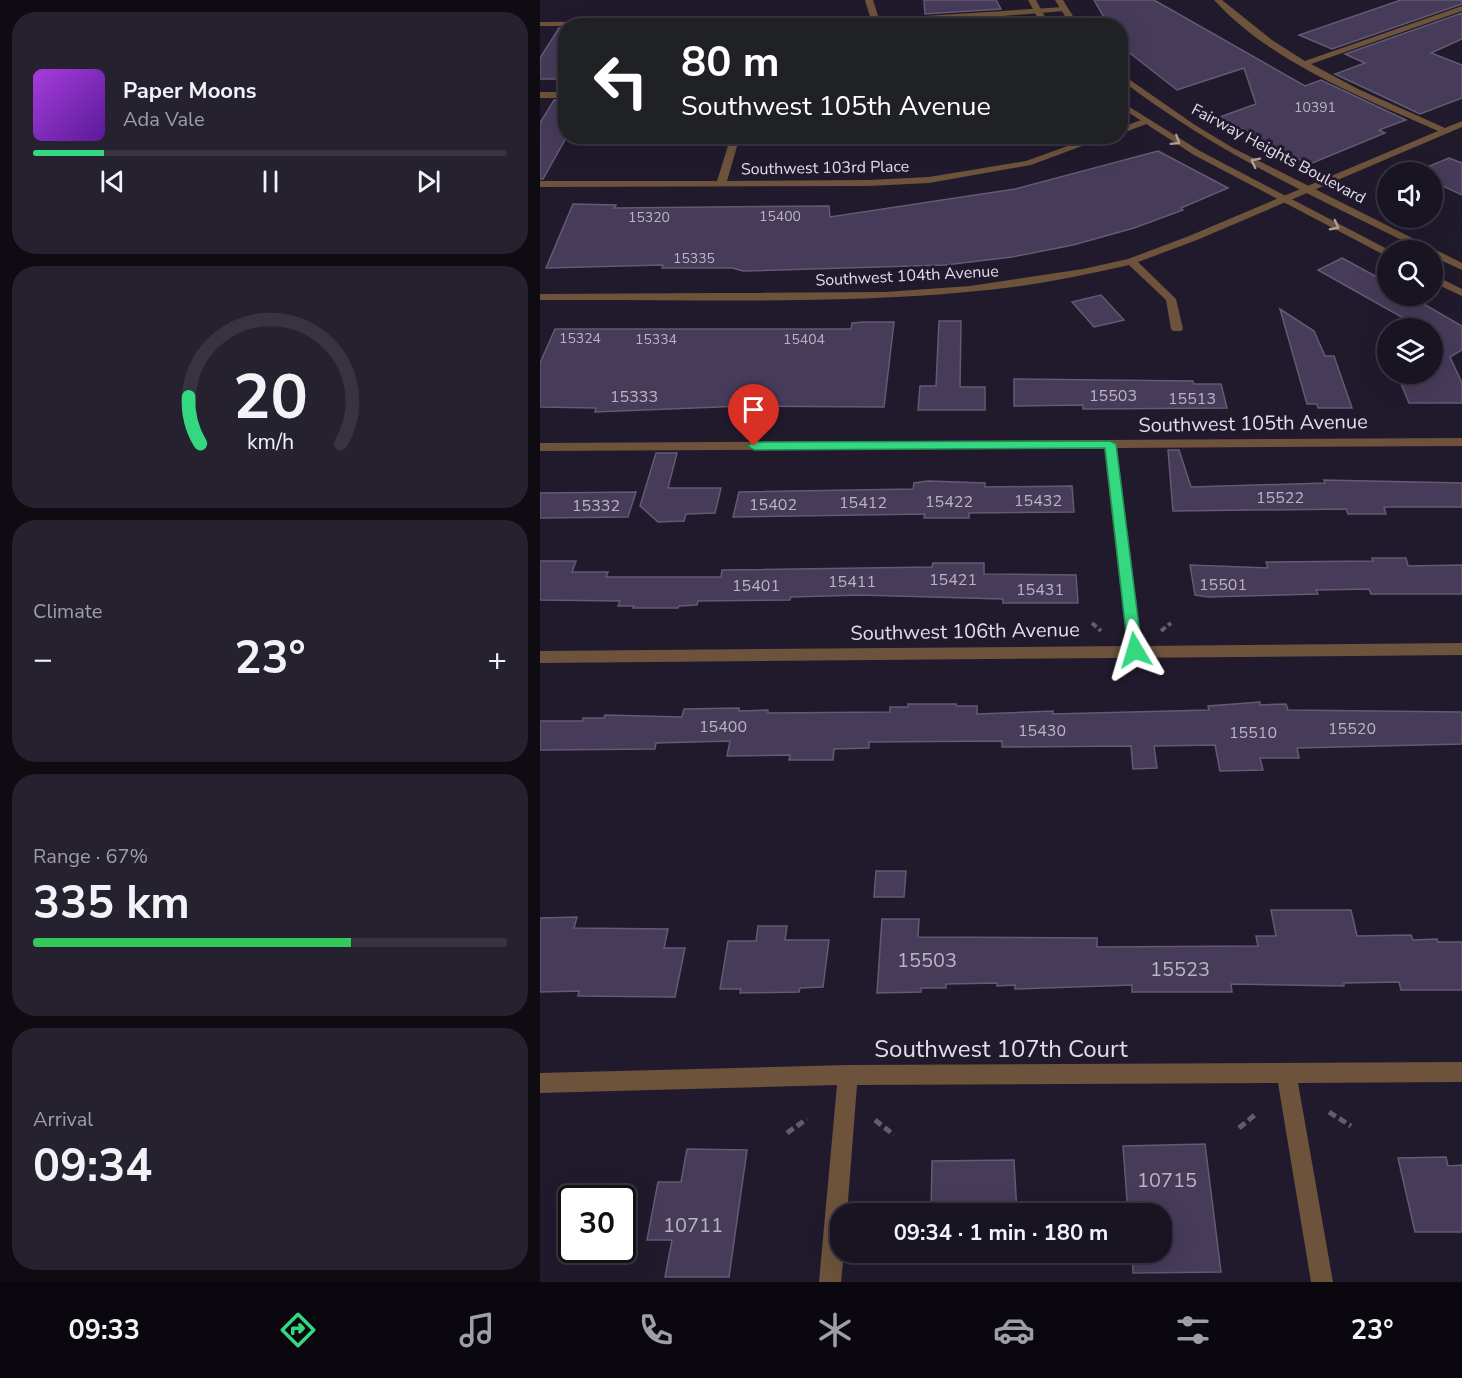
<!DOCTYPE html>
<meta charset="utf-8">
<style>
body{margin:0;font-family:"Nunito Sans",sans-serif;background:#26212f;color:#f1f3f6;height:100vh;display:flex;flex-direction:column;font-size:22px;white-space:nowrap}
*{box-sizing:border-box;margin:0}
p{font-size:20px;color:#9f9ea5}
.icon{flex:none;width:33px;height:33px;fill:none;stroke:currentColor;stroke-width:2;stroke-linecap:round;stroke-linejoin:round}
.map{position:relative;flex:1;overflow:hidden}
.drawer{display:flex;flex-direction:column;gap:12px;padding:12px;background:#0e0b13;width:540px}
.drawer>*{flex:none}
.hud{position:absolute;left:18px;top:18px;width:570px;height:126px;border-radius:24px;box-shadow:0 6px 24px #0002,0 0 0 2px #373340;background:#202124;color:#fff;overflow:hidden}
.tools{position:absolute;left:837px;top:162px;display:grid;gap:12px}
.tools a{display:grid;place-items:center;width:66px;height:66px;border-radius:50%;background:#191422;box-shadow:0 6px 24px #0002,0 0 0 2px #373340;font-size:30px}
.speed{position:absolute;left:18px;top:1185px;display:flex;gap:12px;font-size:30px;font-weight:700;text-align:center}
.speed>*{display:grid;place-content:center;width:78px;height:78px;border-radius:50%;background:#191422;box-shadow:0 6px 24px #0002,0 0 0 2px #373340;line-height:1}
.speed .limit{border:3px solid #111;border-radius:9px;background:#fff;color:#111}
.pin{position:absolute;display:grid;place-items:center;width:51px;height:51px;color:#fff;margin:-62px -26px;border-radius:50% 50% 50% 0;rotate:-45deg;box-shadow:0 0 6px #0007}
.pin .icon{rotate:45deg}
.me{position:absolute;width:66px;margin:-33px;rotate:353deg;stroke-linejoin:round;filter:drop-shadow(0 0 4px #0008)}
.turn{display:flex;align-items:center;gap:21px;height:126px;padding:0 24px;font-size:27px}
.turn .icon{width:78px;height:78px;stroke-width:2.5}
.turn b{display:block;font-size:42px;line-height:51px}
.big{font-size:45px;font-weight:700;line-height:1.1}
.drawer .card{flex:1;display:flex;flex-direction:column;justify-content:center;gap:9px;min-width:0;padding:0 21px;border-radius:24px;background:#26212f}
.drawer .dial{align-items:center;gap:0}
.dial svg{height:156px;overflow:visible;fill:none;stroke:#373340;stroke-width:7;stroke-linecap:round;text-anchor:middle}
.dial text{fill:#f1f3f6;stroke:none}
.song{display:flex;align-items:center;gap:18px}
.cover{width:72px;height:72px;border-radius:9px;background:linear-gradient(135deg,hsl(280 70% 55%),hsl(270 70% 35%))}
.played{height:6px;border-radius:3px;background:linear-gradient(90deg,#34d881 15%,#373340 15%)}
.keys{display:flex;justify-content:space-around;direction:ltr}
.heat{display:flex;justify-content:space-between;align-items:center;font-size:33px;direction:ltr}
.charge{height:9px;border-radius:4px;background:linear-gradient(90deg,#34c759 67%,#373340 0)}
.trip{position:absolute;left:290px;top:1203px;width:342px;height:60px;border-radius:24px;background:#191422;box-shadow:0 6px 24px #0002,0 0 0 2px #373340;font-weight:700;line-height:60px;text-align:center}
.dock{display:flex;height:96px;justify-content:space-around;align-items:center;background:#0a080e;color:#9f9ea5}
.dock .icon{width:42px;height:42px}
.dock .selected{color:#34d881}
.dock b{font-size:27px;color:#f1f3f6}
main{display:flex;flex:1;min-height:0}
.map>svg:first-child{display:block}
.building{fill:#463b59;stroke:#625b72;stroke-width:1.5}
.lines{fill:none;stroke-linecap:round;stroke-linejoin:round}
.path-far1{stroke:#625c6d;stroke-width:4;stroke-dasharray:6 3;stroke-linecap:butt}
.path{stroke:#625c6d;stroke-width:5;stroke-dasharray:8 4;stroke-linecap:butt}
.minor{fill:#6d533b;fill-rule:evenodd}
.tertiary{fill:#6d533b;fill-rule:evenodd}
.oneway{stroke:#ac9e9b}
.route{fill:#34d881;stroke:#228c54;stroke-width:1.5}
.labels{text-anchor:middle;stroke-width:6;stroke-linejoin:round;paint-order:stroke}
.far-number-label{font-size:14px;fill:#bab4c5}
.far-street-label{font-size:16px;fill:#e0dce9;stroke:#211a2d}
.number-label{font-size:16px;fill:#bab4c5}
.street-label{font-size:20px;fill:#e0dce9;stroke:#211a2d}
.near-number-label{font-size:20px;fill:#bab4c5}
.near-street-label{font-size:24px;fill:#e0dce9;stroke:#211a2d}
</style>
<main>
<section class="drawer">
<div class="card">
<div class="song"><i class="cover"></i><div><b>Paper Moons</b><p>Ada Vale</p></div></div>
<div class="played"></div>
<div class="keys"><svg class="icon" aria-label="previous" viewBox="0 0 24 24"><path d="M18 5L8 12l10 7zM5 5v14"/></svg><svg class="icon" aria-label="pause" viewBox="0 0 24 24"><path d="M8 5v14M16 5v14"/></svg><svg class="icon" aria-label="next" viewBox="0 0 24 24"><path d="M6 5l10 7-10 7zM19 5v14"/></svg></div>
</div>
<div class="card dial"><svg viewBox="0 0 100 80">
<path d="M14 69A42 42 0 1 1 86 69"/>
<path d="M14 69A42 42 0 0 1 8 45" stroke="#34d881"/>
<text x="50" y="56" font-size="32" font-weight="700">20</text>
<text x="50" y="72" font-size="11">km/h</text>
</svg></div>
<div class="card"><p>Climate</p>
<div class="heat"><a>−</a><b class="big">23°</b><a>+</a></div>
</div>
<div class="card"><p>Range · 67%</p><b class="big">335 km</b><div class="charge"></div></div>
<div class="card"><p>Arrival</p><b class="big">09:34</b></div>
</section>
<div class="map">
<svg width="922" height="1282" viewBox="0 0 922 1282">
<rect width="100%" height="100%" fill="#211a2d"/>
<!-- building -->
<path class="building" d="M 384,0 L 456,0 L 461,9 L 385,14 Z
M 554,0 L 614,0 L 765,86 L 781,80 L 866,120 L 839,130 L 845,133 L 770,164 L 760,160 L 680,117 L 716,104 L 704,68 L 637,90 L 591,54 L 580,41 L 580,26 L 569,26 Z
M 861,0 L 922,0 L 922,4 L 792,49 L 759,35 Z
M 922,13 L 922,39 L 891,53 L 922,65 L 922,98 L 880,114 L 795,74 L 825,63 L 805,54 Z
M 466,18 L 469,26 L 385,26 L 385,25 Z
M 19,28 L 26,28 L 26,79 L 0,79 L 0,58 Z
M 14,100 L 26,100 L 26,138 L 3,179 L 0,179 L 0,123 Z
M 618,151 L 688,188 L 641,208 L 643,210 L 594,228 L 533,245 L 472,257 L 405,265 L 203,271 L 192,268 L 122,268 L 123,265 L 6,268 L 33,204 L 76,205 L 74,208 L 289,206 L 290,217 L 475,189 Z
M 909,158 L 922,163 L 922,195 L 892,181 L 892,172 L 875,172 Z
M 802,258 L 848,283 L 848,296 L 870,296 L 922,326 L 922,350 L 910,357 L 922,383 L 922,403 L 869,403 L 857,374 L 892,374 L 892,328 L 881,328 L 778,270 Z
M 561,295 L 584,320 L 554,327 L 532,302 Z
M 740,309 L 774,331 L 785,356 L 794,356 L 812,408 L 778,408 L 777,404 L 767,404 Z
M 399,321 L 421,321 L 420,387 L 445,387 L 445,410 L 378,410 L 380,386 L 396,386 Z
M 324,322 L 354,322 L 344,407 L 204,406 L 55,412 L 56,408 L 0,407 L 0,363 L 15,329 L 311,329 L 312,323 Z
M 474,379 L 653,381 L 654,384 L 681,384 L 687,408 L 543,409 L 543,405 L 474,406 Z
M 628,450 L 639,450 L 651,487 L 785,483 L 784,480 L 922,483 L 922,507 L 844,507 L 846,514 L 808,514 L 806,509 L 633,511 Z
M 116,453 L 137,453 L 128,488 L 181,488 L 175,513 L 146,514 L 144,521 L 118,522 L 100,506 Z
M 388,481 L 445,483 L 445,487 L 532,486 L 534,512 L 429,513 L 429,518 L 384,518 L 385,514 L 193,517 L 199,492 L 373,489 L 374,483 Z
M 96,492 L 88,517 L 0,518 L 0,493 Z
M 832,558 L 866,558 L 868,566 L 922,565 L 922,594 L 831,594 L 829,589 L 776,590 L 778,594 L 668,597 L 655,595 L 650,565 L 728,568 L 726,562 L 833,561 Z
M 0,561 L 36,561 L 32,572 L 68,572 L 66,577 L 181,577 L 182,570 L 392,567 L 393,563 L 444,563 L 444,574 L 536,575 L 538,603 L 463,603 L 463,599 L 320,595 L 251,597 L 250,600 L 158,601 L 157,605 L 139,606 L 138,608 L 93,608 L 94,606 L 78,606 L 80,601 L 0,600 Z
M 720,702 L 720,705 L 746,704 L 748,710 L 922,712 L 922,744 L 757,748 L 759,758 L 720,758 L 723,770 L 680,771 L 675,745 L 614,746 L 617,768 L 593,769 L 591,746 L 462,747 L 462,741 L 329,742 L 329,748 L 294,749 L 293,760 L 249,760 L 250,755 L 187,756 L 190,741 L 116,743 L 115,749 L 0,750 L 0,721 L 43,721 L 43,718 L 64,718 L 65,715 L 142,717 L 144,709 L 199,708 L 199,711 L 228,710 L 228,713 L 350,712 L 350,707 L 368,707 L 368,704 L 416,704 L 417,706 L 437,706 L 437,714 L 513,711 L 513,714 L 669,710 L 668,706 Z
M 336,871 L 366,871 L 364,897 L 334,897 Z
M 731,910 L 811,910 L 817,936 L 871,935 L 873,940 L 897,939 L 898,942 L 922,942 L 922,990 L 861,990 L 859,982 L 804,983 L 804,986 L 691,984 L 692,992 L 592,992 L 592,985 L 475,989 L 475,985 L 457,986 L 457,983 L 406,984 L 406,988 L 381,988 L 381,992 L 337,993 L 342,919 L 379,919 L 378,937 L 557,938 L 557,947 L 718,946 L 716,936 L 736,936 Z
M 37,917 L 34,928 L 128,929 L 124,948 L 145,948 L 135,997 L 38,996 L 39,991 L 0,992 L 0,918 Z
M 218,926 L 247,926 L 245,940 L 289,940 L 283,987 L 260,988 L 259,992 L 200,993 L 201,989 L 180,989 L 188,941 L 216,941 Z
M 665,1144 L 681,1272 L 593,1273 L 592,1252 L 621,1252 L 621,1214 L 588,1214 L 583,1146 Z
M 147,1149 L 207,1150 L 189,1277 L 125,1277 L 132,1240 L 107,1240 L 118,1182 L 141,1182 Z
M 906,1157 L 908,1166 L 922,1165 L 922,1232 L 875,1232 L 858,1158 Z
M 474,1160 L 477,1214 L 391,1214 L 392,1161 Z
M 390,1252 L 482,1252 L 482,1257 L 390,1257 Z"/>
<g class="lines">
<!-- path-far1 -->
<path class="path-far1" d="M 552,623 L 561,631
M 621,631 L 631,623"/>
<!-- path -->
<path class="path" d="M 789,1112 L 811,1126
M 335,1120 L 354,1135
M 699,1128 L 716,1114
M 247,1133 L 267,1119"/>
<!-- minor -->
<path class="minor" d="M 325,0 L 333,0 L 339,19 L 524,7 L 528,9 L 524,11 L 341,26 L 0,26 L 0,22 L 331,20 Z
M 674,0 L 682,0 L 732,40 L 765,61 L 922,6 L 922,11 L 771,64 L 818,89 L 905,128 L 922,121 L 922,127 L 657,240 L 598,262 L 636,299 L 643,329 L 641,331 L 633,331 L 631,329 L 626,300 L 589,265 C 536,277 481,288 427,292 C 286,305 142,299 0,300 L 0,294 L 345,292 L 430,286 L 543,269 L 588,259 L 649,236 L 898,131 C 821,97 732,63 674,0 Z
M 0,92 L 26,92 L 26,98 L 0,98 Z
M 606,118 L 610,121 L 609,123 L 580,134 L 580,128 Z
M 191,136 L 200,136 L 187,181 L 329,180 L 389,177 L 486,161 L 555,136 L 569,136 L 491,165 L 389,183 L 329,186 L 0,187 L 0,181 L 177,181 Z
M 922,438 L 922,446 L 577,448 L 602,646 L 922,643 L 922,655 L 0,663 L 0,651 L 587,646 L 564,448 L 0,451 L 0,443 Z
M 922,1062 L 922,1082 L 758,1083 L 793,1282 L 771,1282 L 738,1083 L 317,1085 L 307,1214 L 300,1214 L 300,1252 L 304,1252 L 301,1282 L 279,1282 L 297,1085 L 0,1093 L 0,1073 L 308,1065 Z"/>
<!-- tertiary -->
<path class="tertiary" d="M 488,0 L 496,0 L 510,26 L 502,26 Z
M 515,0 L 523,0 L 539,26 L 531,26 Z
M 580,73 L 655,125 L 693,148 L 922,263 L 922,270 L 892,256 L 892,250 L 882,250 C 778,199 673,151 580,79 Z
M 580,101 L 660,151 L 849,250 L 848,257 L 654,155 L 580,107 Z
M 892,274 L 922,289 L 922,296 L 892,282 Z"/>
</g>
<!-- one-way arrows -->
<defs><path id="oneway-chevron" d="M-2-3.5L2.5 0L-2 3.5" fill="none" stroke-width="1.6" stroke-linecap="round" stroke-linejoin="round" transform="scale(1.5)"/></defs>
<g class="oneway">
<use href="#oneway-chevron" transform="translate(636 141) rotate(32)"/>
<use href="#oneway-chevron" transform="translate(715 162) rotate(-153)"/>
<use href="#oneway-chevron" transform="translate(795 226) rotate(28)"/>
</g>
<!-- route -->
<path class="route" d="M 570,441 L 576,444 L 602,650 L 595,655 L 588,650 L 565,448 L 214,450 L 208,446 L 214,442 Z"/>
<g class="labels">
<!-- far-number labels -->
<g class="far-number-label">
<text x="775" y="112">10391</text>
<text x="240" y="221">15400</text>
<text x="109" y="222">15320</text>
<text x="154" y="263">15335</text>
<text x="40" y="343">15324</text>
<text x="116" y="344">15334</text>
<text x="264" y="344">15404</text>
</g>
<!-- far-street labels -->
<g class="far-street-label">
<text transform="translate(739 153) rotate(28)" y="6">Fairway Heights Boulevard</text>
<text transform="translate(285 167) rotate(-1)" y="6">Southwest 103rd Place</text>
<text transform="translate(367 275) rotate(-3)" y="6">Southwest 104th Avenue</text>
</g>
<!-- number labels -->
<g class="number-label">
<text x="573" y="401">15503</text>
<text x="94" y="402">15333</text>
<text x="652" y="404">15513</text>
<text x="740" y="503">15522</text>
<text x="498" y="506">15432</text>
<text x="409" y="507">15422</text>
<text x="323" y="508">15412</text>
<text x="233" y="510">15402</text>
<text x="56" y="511">15332</text>
<text x="413" y="585">15421</text>
<text x="312" y="587">15411</text>
<text x="683" y="590">15501</text>
<text x="216" y="591">15401</text>
<text x="500" y="595">15431</text>
<text x="183" y="732">15400</text>
<text x="812" y="734">15520</text>
<text x="502" y="736">15430</text>
<text x="713" y="738">15510</text>
</g>
<!-- street labels -->
<g class="street-label">
<text transform="translate(713 423) rotate(-1)" y="7">Southwest 105th Avenue</text>
<text transform="translate(425 631) rotate(-1)" y="7">Southwest 106th Avenue</text>
</g>
<!-- near-number labels -->
<g class="near-number-label">
<text x="387" y="967">15503</text>
<text x="640" y="976">15523</text>
<text x="627" y="1187">10715</text>
<text x="153" y="1232">10711</text>
</g>
<!-- near-street labels -->
<g class="near-street-label">
<text x="461" y="1057">Southwest 107th Court</text>
</g>
</g>
</svg>
<div class="tools">
<a><svg class="icon" aria-label="sound" viewBox="0 0 24 24"><path d="M4 9h4l5-4v14l-5-4H4zM17 9q2 3 0 6"/></svg></a>
<a><svg class="icon" aria-label="search" viewBox="0 0 24 24"><circle cx="10" cy="10" r="6"/><path d="M15 15l6 6"/></svg></a>
<a><svg class="icon" aria-label="layers" viewBox="0 0 24 24"><path d="M12 4l9 5-9 5-9-5zM3 14l9 5 9-5"/></svg></a>
</div>
<div class="speed"><div class="limit">30</div></div>
<div class="pin" style="left:214px;top:446px;background:#d93025"><svg class="icon" aria-label="arrive" viewBox="0 0 24 24"><path d="M6 21V4h12l-3 4 3 4H6"/></svg></div>
<svg class="me" style="left:595px;top:650px" viewBox="-20 -20 40 40"><path d="M0-17L14 15 0 8-14 15z" fill="#34d881" stroke="#fff" stroke-width="4"/></svg>
<div class="trip">09:34 · 1 min · 180 m</div>
<div class="hud">
<div class="turn"><svg class="icon" aria-label="left" viewBox="0 0 24 24"><path d="M17 20v-9H6M10 6l-5 5 5 5"/></svg><div><b>80 m</b>Southwest 105th Avenue</div></div>
</div>
</div>
</main>
<nav class="dock">
<b>09:33</b>
<svg class="icon selected" aria-label="directions" viewBox="0 0 24 24"><path d="M12 3l9 9-9 9-9-9zM9 14v-3h6M13 9l2 2-2 2"/></svg>
<svg class="icon" aria-label="music" viewBox="0 0 24 24"><path d="M9 18V5l10-2v13"/><circle cx="6" cy="18" r="3"/><circle cx="16" cy="16" r="3"/></svg>
<svg class="icon" aria-label="phone" viewBox="0 0 24 24"><path d="M5 4h4l2 5-3 2q2 4 5 5l2-3 5 2v4C11 20 4 13 5 4z"/></svg>
<svg class="icon" aria-label="climate" viewBox="0 0 24 24"><path d="M12 3v18M4 7l16 10M4 17L20 7"/></svg>
<svg class="icon" aria-label="car" viewBox="0 0 24 24"><path d="M5 17H2v-5l4-1 3-4h7l3 4 3 1v5h-3M9 17h6M6 11h13"/><circle cx="7" cy="17" r="2"/><circle cx="17" cy="17" r="2"/></svg>
<svg class="icon" aria-label="filters" viewBox="0 0 24 24"><path d="M4 7h16M4 17h16"/><circle cx="9" cy="7" r="2"/><circle cx="15" cy="17" r="2"/></svg>
<b>23°</b>
</nav>
